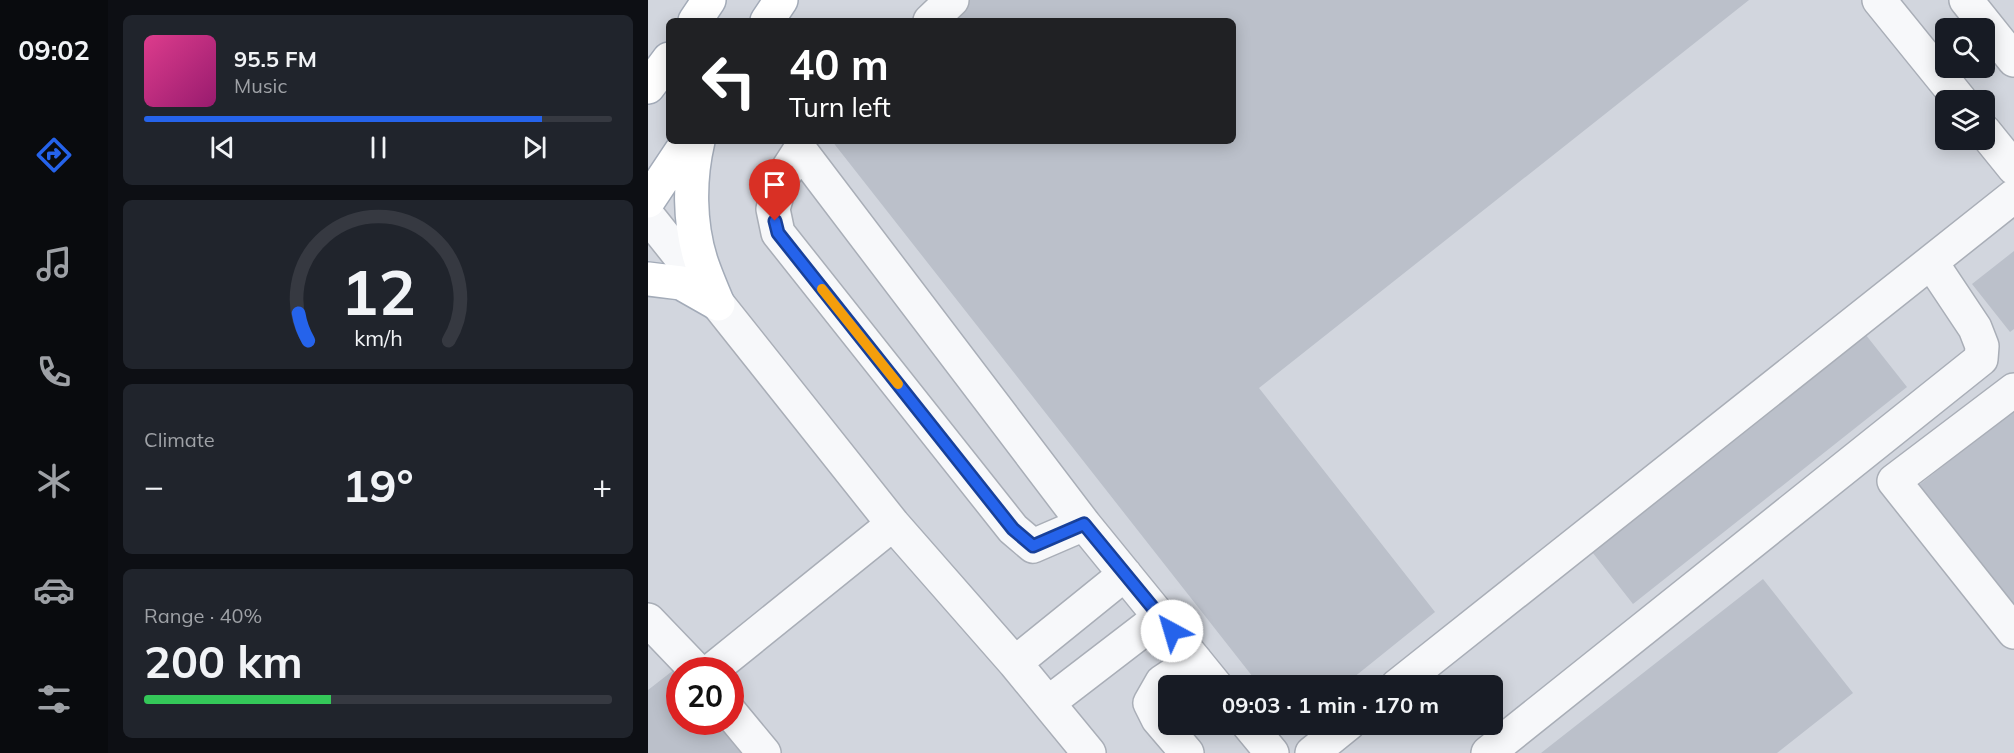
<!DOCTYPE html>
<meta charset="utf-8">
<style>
body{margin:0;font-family:Mulish,sans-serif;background:#20242c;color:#f1f3f6;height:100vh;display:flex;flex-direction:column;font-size:22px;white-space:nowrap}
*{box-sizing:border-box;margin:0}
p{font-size:20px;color:#9ea1a6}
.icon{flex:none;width:33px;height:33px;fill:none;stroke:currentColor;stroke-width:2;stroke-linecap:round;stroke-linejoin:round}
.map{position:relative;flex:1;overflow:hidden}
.side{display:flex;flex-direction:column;gap:15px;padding:15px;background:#0d0f14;width:540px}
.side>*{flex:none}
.hud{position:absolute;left:18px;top:18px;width:570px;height:126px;border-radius:9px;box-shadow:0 3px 15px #0003;background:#202124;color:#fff;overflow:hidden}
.tools{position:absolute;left:1287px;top:18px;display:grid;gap:12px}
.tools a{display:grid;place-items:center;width:60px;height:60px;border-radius:9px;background:#171b24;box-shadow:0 3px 15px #0003;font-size:30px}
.speed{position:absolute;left:18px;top:657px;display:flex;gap:12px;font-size:30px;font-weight:700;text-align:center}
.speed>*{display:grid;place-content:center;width:78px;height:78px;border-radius:50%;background:#171b24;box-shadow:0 3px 15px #0003;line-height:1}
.speed .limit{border:9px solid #d22;background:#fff;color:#111}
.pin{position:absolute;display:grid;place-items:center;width:51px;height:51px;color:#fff;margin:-62px -26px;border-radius:50% 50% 50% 0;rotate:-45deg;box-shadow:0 0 6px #0007}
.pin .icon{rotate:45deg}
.me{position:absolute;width:66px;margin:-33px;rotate:321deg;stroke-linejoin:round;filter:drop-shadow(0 0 4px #0008)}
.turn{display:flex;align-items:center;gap:21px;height:126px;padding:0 24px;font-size:27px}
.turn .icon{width:78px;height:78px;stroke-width:2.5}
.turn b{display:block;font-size:42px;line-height:51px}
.big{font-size:45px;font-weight:700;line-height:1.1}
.side .card{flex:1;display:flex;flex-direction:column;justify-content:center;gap:9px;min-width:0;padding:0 21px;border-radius:9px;background:#20242c}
.side .dial{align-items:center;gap:0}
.dial svg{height:156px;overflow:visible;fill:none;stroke:#363941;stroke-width:7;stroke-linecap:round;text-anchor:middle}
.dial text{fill:#f1f3f6;stroke:none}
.song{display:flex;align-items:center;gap:18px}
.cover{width:72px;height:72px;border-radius:9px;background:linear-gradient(135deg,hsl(330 70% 55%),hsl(320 70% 35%))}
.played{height:6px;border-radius:3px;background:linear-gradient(90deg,#2563eb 85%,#363941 85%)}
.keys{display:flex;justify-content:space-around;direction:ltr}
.heat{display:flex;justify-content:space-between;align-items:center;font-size:33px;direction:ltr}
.charge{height:9px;border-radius:4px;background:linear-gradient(90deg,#34c759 40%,#363941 0)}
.trip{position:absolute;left:510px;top:675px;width:345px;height:60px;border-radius:9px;background:#171b24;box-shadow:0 3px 15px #0003;font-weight:700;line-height:60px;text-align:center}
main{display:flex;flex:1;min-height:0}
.menu{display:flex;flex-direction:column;width:108px;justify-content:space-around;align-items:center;background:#090b0e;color:#9ea1a6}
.menu .icon{width:42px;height:42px}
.menu .on{color:#2563eb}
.menu b{font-size:27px;color:#f1f3f6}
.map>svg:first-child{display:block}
.built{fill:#d2d6de;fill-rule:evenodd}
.building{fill:#bbc0ca}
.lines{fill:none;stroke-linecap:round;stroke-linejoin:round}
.minor-casing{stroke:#a9aeb7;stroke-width:36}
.major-casing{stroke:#a3abb8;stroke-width:36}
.minor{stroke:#f7f8fa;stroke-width:33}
.major{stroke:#fff;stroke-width:33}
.route-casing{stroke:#184099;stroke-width:15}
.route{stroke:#2563eb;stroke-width:10}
.slow{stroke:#f59e0b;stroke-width:10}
</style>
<main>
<nav class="menu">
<b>09:02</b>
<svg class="icon on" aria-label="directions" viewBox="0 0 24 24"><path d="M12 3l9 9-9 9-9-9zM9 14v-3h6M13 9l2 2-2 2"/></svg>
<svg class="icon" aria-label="music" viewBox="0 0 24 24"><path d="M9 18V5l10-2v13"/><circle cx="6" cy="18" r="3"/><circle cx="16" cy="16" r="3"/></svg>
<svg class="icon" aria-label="phone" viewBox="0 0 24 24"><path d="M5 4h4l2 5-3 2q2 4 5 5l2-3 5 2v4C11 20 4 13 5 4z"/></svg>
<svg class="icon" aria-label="climate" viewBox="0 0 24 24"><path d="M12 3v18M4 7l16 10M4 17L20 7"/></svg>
<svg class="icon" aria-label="car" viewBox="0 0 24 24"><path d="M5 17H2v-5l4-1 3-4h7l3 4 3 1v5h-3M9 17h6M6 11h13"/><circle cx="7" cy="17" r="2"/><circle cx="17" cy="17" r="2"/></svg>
<svg class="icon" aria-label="filters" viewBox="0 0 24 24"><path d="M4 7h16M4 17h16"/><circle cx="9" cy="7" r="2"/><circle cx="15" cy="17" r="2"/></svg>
</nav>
<section class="side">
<div class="card">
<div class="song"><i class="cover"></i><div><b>95.5 FM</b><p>Music</p></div></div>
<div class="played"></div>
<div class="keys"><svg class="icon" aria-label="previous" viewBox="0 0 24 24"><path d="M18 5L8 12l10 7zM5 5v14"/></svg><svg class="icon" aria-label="pause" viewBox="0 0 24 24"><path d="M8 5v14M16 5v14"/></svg><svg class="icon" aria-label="next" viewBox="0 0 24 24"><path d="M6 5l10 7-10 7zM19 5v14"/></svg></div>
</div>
<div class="card dial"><svg viewBox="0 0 100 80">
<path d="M14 69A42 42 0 1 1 86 69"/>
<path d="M14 69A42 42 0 0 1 9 55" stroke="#2563eb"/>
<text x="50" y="56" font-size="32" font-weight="700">12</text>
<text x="50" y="72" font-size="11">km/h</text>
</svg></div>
<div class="card"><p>Climate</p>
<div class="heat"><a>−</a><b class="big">19°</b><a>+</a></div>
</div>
<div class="card"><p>Range · 40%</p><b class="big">200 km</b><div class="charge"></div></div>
</section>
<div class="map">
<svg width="1366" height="753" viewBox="0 0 1366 753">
<rect width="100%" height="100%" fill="#e4e7ec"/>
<!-- built -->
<path class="built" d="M 0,0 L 1366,0 L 1366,753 L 0,753 ZM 21,21 L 585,21 L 585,141 L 21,141 ZM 1298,28 L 1336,28 L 1336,68 L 1298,68 ZM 1298,100 L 1336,100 L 1336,140 L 1298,140 ZM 32,670 L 82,670 L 82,722 L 32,722 ZM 520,686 L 844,686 L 844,724 L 520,724 Z"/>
<!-- building -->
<path class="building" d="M 320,0 L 1101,0 L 611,388 L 787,612 L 695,686 L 612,686 L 184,141 L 585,141 L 585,21 L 293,21 Z
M 1366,251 L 1366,329 L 1362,332 L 1324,284 Z
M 1214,330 L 1259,387 L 985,604 L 941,548 Z
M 1366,410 L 1366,605 L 1271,485 Z
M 1115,579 L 1205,693 L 1129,753 L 893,753 Z
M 27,669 L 32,675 L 32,722 L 68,722 L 93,753 L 0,753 L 0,690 Z"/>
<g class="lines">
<defs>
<path id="minor" d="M 1231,0 L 1312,100
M 1318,0 L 1366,60
M 282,21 L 304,0
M 1336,131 L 1366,168
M 0,216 L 245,524 L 367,663 L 441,753
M 1366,390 L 1246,481 L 1366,632
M 436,524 L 385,546 L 365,529 L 130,233 L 125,209 L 134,178 L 152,150 L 436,524 L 568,686
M 0,620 L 48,670
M 367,663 L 477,574
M 64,670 L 245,524
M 749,686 L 1366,196
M 400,703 L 512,617
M 82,712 L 116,753
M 600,724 L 624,753
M 539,753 L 510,719 L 502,703 L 514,682 L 547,660
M 664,753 L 700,724
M 840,753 L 1333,359 L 1334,346 L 1327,328 L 1283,262"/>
<path id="major" d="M 47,21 L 61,0
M 119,21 L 133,0
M 0,87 L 21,59
M 50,141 C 41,179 41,223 53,261 C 58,276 64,290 70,304
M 0,201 L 40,141
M 0,279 L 33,283 L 70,304"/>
</defs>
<!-- minor casing -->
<use href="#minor" class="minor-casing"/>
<!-- major casing -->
<use href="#major" class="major-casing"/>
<!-- minor -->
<use href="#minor" class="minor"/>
<!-- major -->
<use href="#major" class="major"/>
</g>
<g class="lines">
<defs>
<path id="route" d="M 127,221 L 130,233 L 365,529 L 385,546 L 436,524 L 524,631"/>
</defs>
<!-- route casing -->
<use href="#route" class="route-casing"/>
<!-- route -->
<use href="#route" class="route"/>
<!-- slow -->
<path class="slow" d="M 174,289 L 250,384"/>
</g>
</svg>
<div class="tools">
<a><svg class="icon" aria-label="search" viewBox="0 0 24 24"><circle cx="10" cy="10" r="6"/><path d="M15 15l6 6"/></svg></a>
<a><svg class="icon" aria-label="layers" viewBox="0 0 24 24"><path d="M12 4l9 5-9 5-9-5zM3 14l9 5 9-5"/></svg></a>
</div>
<div class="speed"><div class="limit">20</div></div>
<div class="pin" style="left:127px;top:221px;background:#d93025"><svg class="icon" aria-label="arrive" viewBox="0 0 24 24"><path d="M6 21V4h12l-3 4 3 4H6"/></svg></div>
<svg class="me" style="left:524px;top:631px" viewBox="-20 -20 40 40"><circle r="19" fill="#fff"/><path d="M0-13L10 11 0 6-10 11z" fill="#2563eb"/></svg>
<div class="trip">09:03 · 1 min · 170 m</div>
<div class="hud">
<div class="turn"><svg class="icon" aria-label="left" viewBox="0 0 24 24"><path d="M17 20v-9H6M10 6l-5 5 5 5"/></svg><div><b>40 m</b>Turn left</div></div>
</div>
</div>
</main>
